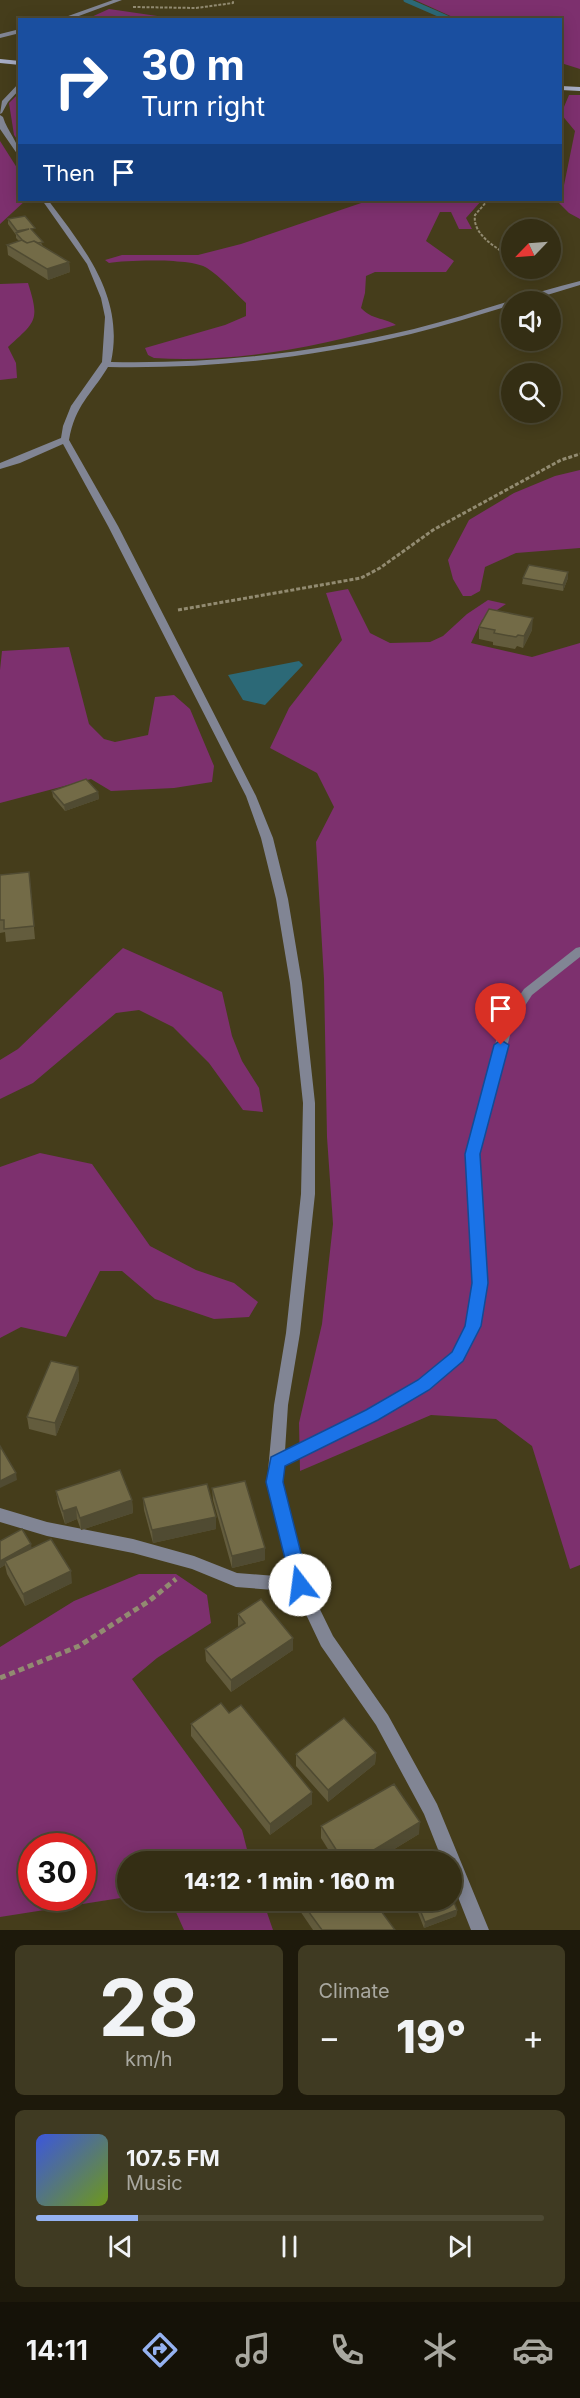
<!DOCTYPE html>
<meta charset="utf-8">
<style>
body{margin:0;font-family:Inter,sans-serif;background:#3f3a22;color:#f1f3f6;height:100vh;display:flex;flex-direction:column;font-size:22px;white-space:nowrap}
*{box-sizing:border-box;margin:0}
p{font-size:20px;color:#a9a8a0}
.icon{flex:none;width:33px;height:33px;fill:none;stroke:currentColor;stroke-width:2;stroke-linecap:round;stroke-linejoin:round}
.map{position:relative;height:1930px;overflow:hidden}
.drawer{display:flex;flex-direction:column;gap:15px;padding:15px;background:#1d190b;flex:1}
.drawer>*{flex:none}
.guide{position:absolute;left:18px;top:18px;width:544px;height:183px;border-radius:0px;box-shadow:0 3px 15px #0003,0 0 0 2px #4e4a34;background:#1a4fa0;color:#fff;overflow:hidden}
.needle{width:39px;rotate:245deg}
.tools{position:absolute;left:501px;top:219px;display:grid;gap:12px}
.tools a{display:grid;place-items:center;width:60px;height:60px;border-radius:50%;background:#342e14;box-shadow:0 3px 15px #0003,0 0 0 2px #4e4a34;font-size:30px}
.speed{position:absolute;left:18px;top:1833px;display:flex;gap:12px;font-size:30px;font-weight:700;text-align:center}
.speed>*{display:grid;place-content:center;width:78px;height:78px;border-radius:50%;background:#342e14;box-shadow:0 3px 15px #0003,0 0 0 2px #4e4a34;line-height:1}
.speed .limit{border:9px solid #d22;background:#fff;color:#111}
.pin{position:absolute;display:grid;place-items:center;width:51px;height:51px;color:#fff;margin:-62px -26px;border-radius:50% 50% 50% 0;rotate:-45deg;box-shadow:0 0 6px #0007}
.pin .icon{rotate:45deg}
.me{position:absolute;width:66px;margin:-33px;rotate:345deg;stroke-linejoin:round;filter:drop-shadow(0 0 4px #0008)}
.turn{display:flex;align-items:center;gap:21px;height:126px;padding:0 24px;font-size:27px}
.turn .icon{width:78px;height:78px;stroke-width:2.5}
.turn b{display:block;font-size:42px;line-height:51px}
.then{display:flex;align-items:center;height:57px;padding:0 24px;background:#0003;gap:12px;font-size:22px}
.big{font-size:45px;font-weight:800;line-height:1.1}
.drawer .tile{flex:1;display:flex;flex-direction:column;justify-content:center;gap:9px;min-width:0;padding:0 21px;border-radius:9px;background:#3f3a22}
.drawer .dial{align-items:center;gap:0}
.dial b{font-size:78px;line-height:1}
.song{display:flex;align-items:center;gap:18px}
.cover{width:72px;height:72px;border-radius:9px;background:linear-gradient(135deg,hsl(230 70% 55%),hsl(80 70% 35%))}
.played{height:6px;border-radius:3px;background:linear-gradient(90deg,#95b2f1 20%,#4e4a34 20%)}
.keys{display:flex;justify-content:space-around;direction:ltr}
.heat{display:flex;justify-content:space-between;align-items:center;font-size:33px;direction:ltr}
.drawer .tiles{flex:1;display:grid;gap:15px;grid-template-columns:1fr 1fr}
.tile:last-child{grid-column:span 2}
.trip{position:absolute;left:117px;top:1851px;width:345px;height:60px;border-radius:30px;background:#342e14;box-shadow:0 3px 15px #0003,0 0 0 2px #4e4a34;font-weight:800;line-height:60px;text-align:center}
.tab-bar{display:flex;height:96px;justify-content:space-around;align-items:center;background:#151208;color:#a9a8a0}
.tab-bar .icon{width:42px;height:42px}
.tab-bar .current{color:#95b2f1}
.tab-bar b{font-size:27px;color:#f1f3f6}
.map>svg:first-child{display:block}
.green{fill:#7d306e;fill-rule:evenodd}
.water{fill:#2c6977}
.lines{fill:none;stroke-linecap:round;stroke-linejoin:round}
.stream{stroke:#2c6977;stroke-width:5}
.path-far2{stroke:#928b71;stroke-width:2;stroke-dasharray:3 1.5;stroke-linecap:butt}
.path-far1{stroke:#928b71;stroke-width:3;stroke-dasharray:4 2;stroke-linecap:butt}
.path{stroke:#928b71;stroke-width:5;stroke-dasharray:6 4;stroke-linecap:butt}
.lane{fill:#818594;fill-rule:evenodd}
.street{fill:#818594;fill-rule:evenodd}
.secondary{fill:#a7adc5;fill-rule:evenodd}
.wall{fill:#635c3d}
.shaded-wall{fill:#504b32}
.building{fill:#736b47;stroke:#504b32;stroke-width:1.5}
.route{fill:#1a73e8;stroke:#114b97;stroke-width:1.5}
</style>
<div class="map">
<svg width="580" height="1930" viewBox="0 0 580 1930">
<rect width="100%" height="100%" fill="#453d1b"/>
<!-- green -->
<path class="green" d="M 415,0 L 580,0 L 580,69 L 561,63 L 561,20 L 457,19 Z
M 109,9 L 178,19 L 89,18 Z
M 19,93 L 19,142 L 14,135 L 9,103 Z
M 569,95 L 580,95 L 580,219 L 569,213 L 558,202 L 561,200 L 575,131 L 561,114 Z
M 0,141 L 19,171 L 20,200 L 26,200 L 0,224 Z
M 370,200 L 482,200 L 466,218 L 472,229 L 459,229 L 451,212 L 440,212 L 426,241 L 454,261 L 446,272 L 375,272 L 366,276 L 365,293 L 361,308 C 372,320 383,317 396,325 C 317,347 236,363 154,358 L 148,355 L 145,348 L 225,325 L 246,316 L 246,303 C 234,292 221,277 207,268 C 192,258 128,260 109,263 L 105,260 L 122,255 L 198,255 L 241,244 Z
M 28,283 C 40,321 36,321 8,347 L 16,363 L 17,378 L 0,380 L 0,284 Z
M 580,470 L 580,548 L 516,553 L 485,567 L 480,591 L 471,596 L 463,596 L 453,579 L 448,560 L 469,520 L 514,493 L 555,476 Z
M 348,589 L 370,633 L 390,643 L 430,642 L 443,636 L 467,614 L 488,600 L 506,604 L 482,620 L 471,643 L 532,657 L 580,643 L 580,1565 L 570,1569 L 532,1446 L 496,1419 L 431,1415 L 300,1471 L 299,1423 L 322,1324 L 333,1224 L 327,1137 L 324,979 L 316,842 L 334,807 L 317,773 L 270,748 L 289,708 L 342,640 L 326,593 Z
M 69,647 L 89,724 L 104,739 L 115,742 L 148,735 L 155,697 L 174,695 L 190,709 L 214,766 L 212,782 L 174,788 L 111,791 L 91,779 L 0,803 L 0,670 L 2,651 Z
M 123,948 L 222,992 L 232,1036 L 242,1061 L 259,1088 L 263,1112 L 243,1110 L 209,1063 L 173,1027 L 139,1010 L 116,1013 L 33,1083 L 0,1099 L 0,1060 L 18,1049 Z
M 40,1153 L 92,1164 L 150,1246 L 196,1270 L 234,1283 L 258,1302 L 249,1317 L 214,1319 L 155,1299 L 122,1271 L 100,1271 L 66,1337 L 21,1327 L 0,1338 L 0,1167 Z
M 139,1574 L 176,1574 L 207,1595 L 211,1623 L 157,1658 L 132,1679 L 242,1830 L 250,1861 L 128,1862 L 127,1897 L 0,1917 L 0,1647 L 74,1601 ZM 32,1846 L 82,1846 L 82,1898 L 32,1898 Z
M 171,1901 L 263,1901 L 273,1930 L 184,1930 Z"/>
<!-- water -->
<path class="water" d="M 299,661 L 303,665 L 265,705 L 243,700 L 228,675 Z"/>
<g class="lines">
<!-- stream -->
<path class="stream" d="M 406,0 L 452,20"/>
<!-- path-far2 -->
<path class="path-far2" d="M 133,7 L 196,8 L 233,3 L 233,0
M 488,200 L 475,215 C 472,235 497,248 512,258
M 528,268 L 540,277"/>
<!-- path-far1 -->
<path class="path-far1" d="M 178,610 L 361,578 L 380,568 L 433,530 L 561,460 L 580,454"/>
<!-- path -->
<path class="path" d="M 0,1678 L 79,1646 L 149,1601 L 176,1579"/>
<!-- lane -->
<path class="lane" d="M 0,1508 L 47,1522 L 133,1539 L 194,1556 L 237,1573 L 300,1578 L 306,1580 L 308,1585 L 306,1590 L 300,1592 L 236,1587 L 192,1569 L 133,1553 L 47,1536 L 0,1522 Z"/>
<!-- street -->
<path class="street" d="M 113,0 L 122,0 L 68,20 L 57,20 Z
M 20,29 L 20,33 L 0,38 L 0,34 Z
M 20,82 L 20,89 L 8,102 L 2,113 L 0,114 L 2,101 Z
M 0,115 L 3,117 C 7,131 20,143 20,158 L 0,129 Z
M 42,200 L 48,200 C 84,248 125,297 111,362 C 213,364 314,353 414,329 C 470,315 524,295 580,281 L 580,285 L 524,302 L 512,302 L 512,305 C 478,315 445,326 411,334 C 311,358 210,369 108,367 C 91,395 75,405 69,440 L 118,526 L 256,796 L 273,838 L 288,899 L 302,983 L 315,1103 L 315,1194 L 300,1333 L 288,1405 L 285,1451 L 367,1411 L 418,1381 L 452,1352 L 466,1326 L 473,1283 L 465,1154 L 501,1023 L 524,989 L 576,948 L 580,947 L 580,957 L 532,995 L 513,1024 L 479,1154 L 487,1283 L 480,1326 L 462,1360 L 428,1389 L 377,1419 L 284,1466 L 283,1482 L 308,1585 L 333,1636 L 388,1715 L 437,1804 L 489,1930 L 471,1930 L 452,1882 L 452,1862 L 443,1862 L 424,1814 L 376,1725 L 321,1646 L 292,1585 L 267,1482 L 274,1405 L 286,1333 L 301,1194 L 303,1103 L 290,983 L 276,899 L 261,838 L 246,796 L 108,526 L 63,444 L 20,463 L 0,469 L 0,463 L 61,438 L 63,426 L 71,406 L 102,362 L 105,317 L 101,298 L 87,264 Z"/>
<!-- secondary -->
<path class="secondary" d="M 0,59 L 20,61 L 20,65 L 0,63 Z
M 561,86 L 580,87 L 580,91 L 561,90 Z"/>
</g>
<!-- wall -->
<path class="wall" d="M 8,219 L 35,233 L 43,246 L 69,262 L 70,272 L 48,280 L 8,255 L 7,245 L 19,241 L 16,238 L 16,235 L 8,224 Z
M 523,578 L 568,578 L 563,591 L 522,584 Z
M 479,627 L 532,630 L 523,648 L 517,646 L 515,649 L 493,645 L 493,642 L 479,639 Z
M 52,791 L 98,792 L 99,799 L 65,811 L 53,797 Z
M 29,872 L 35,939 L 6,942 L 5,932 L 0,933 L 0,875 Z
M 78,1367 L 79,1380 L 56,1436 L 29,1429 L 27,1417 Z
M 212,1488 L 265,1548 L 265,1560 L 232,1568 L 213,1500 Z
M 56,1491 L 132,1500 L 133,1513 L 81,1530 L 77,1519 L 65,1524 L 58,1503 Z
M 143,1498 L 216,1517 L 216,1529 L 153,1543 L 144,1510 Z
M 0,1541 L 32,1548 L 72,1583 L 25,1606 L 7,1574 L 5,1565 L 0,1568 Z
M 238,1614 L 293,1638 L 293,1650 L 231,1692 L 206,1661 L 205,1649 L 238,1627 Z
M 229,1713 L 312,1792 L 312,1804 L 270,1835 L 191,1736 L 191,1724 Z
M 376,1753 L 375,1764 L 328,1802 L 296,1766 L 296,1754 Z
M 321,1826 L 419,1834 L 373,1862 L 336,1862 L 321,1838 Z
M 298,1900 L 373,1900 L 395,1930 L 313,1930 L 298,1908 Z
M 413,1900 L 452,1900 L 457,1910 L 456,1916 L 424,1928 Z"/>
<!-- shaded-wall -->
<path class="shaded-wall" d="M 69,262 L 70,272 L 48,280 L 47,269 Z
M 568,572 L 568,578 L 563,591 L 563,585 Z
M 533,618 L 532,630 L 523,648 L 524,636 Z
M 98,792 L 99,799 L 65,811 L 64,805 Z
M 78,1367 L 79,1380 L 56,1436 L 55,1423 Z
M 16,1473 L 17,1480 L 0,1488 L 0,1481 Z
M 132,1500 L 133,1513 L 81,1530 L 80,1518 Z
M 76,1507 L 77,1519 L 65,1524 L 63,1511 Z
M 216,1517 L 216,1529 L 153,1543 L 152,1530 Z
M 31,1544 L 32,1550 L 5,1561 L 5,1565 L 0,1568 L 0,1561 Z
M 265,1548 L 265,1560 L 232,1568 L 232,1556 Z
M 71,1571 L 72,1583 L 25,1606 L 23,1594 Z
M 293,1638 L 293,1650 L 231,1692 L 231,1680 Z
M 376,1753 L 375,1764 L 328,1802 L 328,1790 Z
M 312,1792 L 312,1804 L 270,1835 L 270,1824 Z
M 420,1822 L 419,1834 L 373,1862 L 354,1862 Z
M 457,1910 L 456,1916 L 424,1928 L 425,1922 Z"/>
<!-- building -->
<path class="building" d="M 25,216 L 35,228 L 31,229 L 43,242 L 38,243 L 34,241 L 27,243 L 23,241 L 16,233 L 29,229 L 17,231 L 8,219 Z
M 22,240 L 27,243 L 34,241 L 69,262 L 47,269 L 7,245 Z
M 529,565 L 568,572 L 563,585 L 523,578 Z
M 489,609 L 533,618 L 524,636 L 518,635 L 516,637 L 494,633 L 495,630 L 479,627 Z
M 86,779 L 98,792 L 64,805 L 52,791 Z
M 29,872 L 34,926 L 4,929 L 4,920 L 0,920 L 0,875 Z
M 51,1361 L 78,1367 L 55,1423 L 27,1417 Z
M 0,1446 L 16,1473 L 0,1481 Z
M 120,1470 L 132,1500 L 80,1518 L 76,1507 L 63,1511 L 56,1491 Z
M 245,1481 L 265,1548 L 232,1556 L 212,1488 Z
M 207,1484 L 216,1517 L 152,1530 L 143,1498 Z
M 22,1529 L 31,1544 L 0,1561 L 0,1541 Z
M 51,1539 L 71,1571 L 23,1594 L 5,1561 Z
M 261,1599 L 293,1638 L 231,1680 L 205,1649 L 245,1623 L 238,1614 Z
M 221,1703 L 229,1713 L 241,1705 L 312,1792 L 270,1824 L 191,1724 Z
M 344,1718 L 376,1753 L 328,1790 L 296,1754 Z
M 394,1784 L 420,1822 L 354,1862 L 344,1862 L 321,1826 Z
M 434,1855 L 437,1862 L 415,1862 Z
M 452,1897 L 457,1910 L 425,1922 L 416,1900 L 452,1900 Z
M 300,1900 L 373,1900 L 395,1930 L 322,1930 Z"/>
<!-- route -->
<path class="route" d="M 501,1040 L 509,1045 L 480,1154 L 488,1283 L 481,1326 L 463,1361 L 429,1390 L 378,1420 L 285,1466 L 283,1482 L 309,1585 L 306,1591 L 300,1593 L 293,1591 L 266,1482 L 271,1457 L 366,1410 L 418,1380 L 452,1352 L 465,1326 L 472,1283 L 465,1154 L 494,1045 Z"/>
</svg>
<div class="tools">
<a><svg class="needle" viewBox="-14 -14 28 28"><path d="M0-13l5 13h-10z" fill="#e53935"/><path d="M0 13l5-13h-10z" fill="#a9a8a0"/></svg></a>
<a><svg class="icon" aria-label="sound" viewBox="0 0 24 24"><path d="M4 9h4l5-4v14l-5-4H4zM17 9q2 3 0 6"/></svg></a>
<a><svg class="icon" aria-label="search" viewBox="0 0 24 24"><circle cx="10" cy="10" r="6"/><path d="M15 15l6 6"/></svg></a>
</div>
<div class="speed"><div class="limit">30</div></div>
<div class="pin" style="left:501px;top:1045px;background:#d93025"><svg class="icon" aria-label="arrive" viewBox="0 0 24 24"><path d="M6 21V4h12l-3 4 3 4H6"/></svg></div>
<svg class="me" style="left:300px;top:1585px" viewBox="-20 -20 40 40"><circle r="19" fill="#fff"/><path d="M0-13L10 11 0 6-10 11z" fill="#1a73e8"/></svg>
<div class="trip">14:12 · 1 min · 160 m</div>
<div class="guide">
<div class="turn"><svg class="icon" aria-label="right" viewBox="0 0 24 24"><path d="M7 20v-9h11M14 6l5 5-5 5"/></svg><div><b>30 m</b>Turn right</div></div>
<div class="then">Then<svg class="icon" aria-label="arrive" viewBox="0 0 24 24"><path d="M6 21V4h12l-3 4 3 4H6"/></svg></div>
</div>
</div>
<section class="drawer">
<div class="tiles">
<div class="tile dial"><b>28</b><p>km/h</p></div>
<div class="tile"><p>Climate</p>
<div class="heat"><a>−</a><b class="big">19°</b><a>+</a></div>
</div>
<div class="tile">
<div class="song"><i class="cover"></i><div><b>107.5 FM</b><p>Music</p></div></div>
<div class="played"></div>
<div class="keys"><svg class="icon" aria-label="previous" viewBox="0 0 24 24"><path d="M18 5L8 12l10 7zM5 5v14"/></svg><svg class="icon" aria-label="pause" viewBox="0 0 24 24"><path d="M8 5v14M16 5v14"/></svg><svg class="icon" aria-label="next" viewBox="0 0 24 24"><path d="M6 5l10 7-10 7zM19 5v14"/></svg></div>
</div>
</div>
</section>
<nav class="tab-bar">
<b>14:11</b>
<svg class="icon current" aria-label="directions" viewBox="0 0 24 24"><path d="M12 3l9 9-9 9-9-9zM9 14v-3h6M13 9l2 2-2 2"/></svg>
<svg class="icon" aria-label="music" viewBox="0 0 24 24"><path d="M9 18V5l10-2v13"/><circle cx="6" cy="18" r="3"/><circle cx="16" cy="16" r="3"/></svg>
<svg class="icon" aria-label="phone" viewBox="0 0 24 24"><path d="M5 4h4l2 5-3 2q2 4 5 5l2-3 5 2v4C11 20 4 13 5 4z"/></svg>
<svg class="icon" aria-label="climate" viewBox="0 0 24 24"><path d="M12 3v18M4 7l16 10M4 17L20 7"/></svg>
<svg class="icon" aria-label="car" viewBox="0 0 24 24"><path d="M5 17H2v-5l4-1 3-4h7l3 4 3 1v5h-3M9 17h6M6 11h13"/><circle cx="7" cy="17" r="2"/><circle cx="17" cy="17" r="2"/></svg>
</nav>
